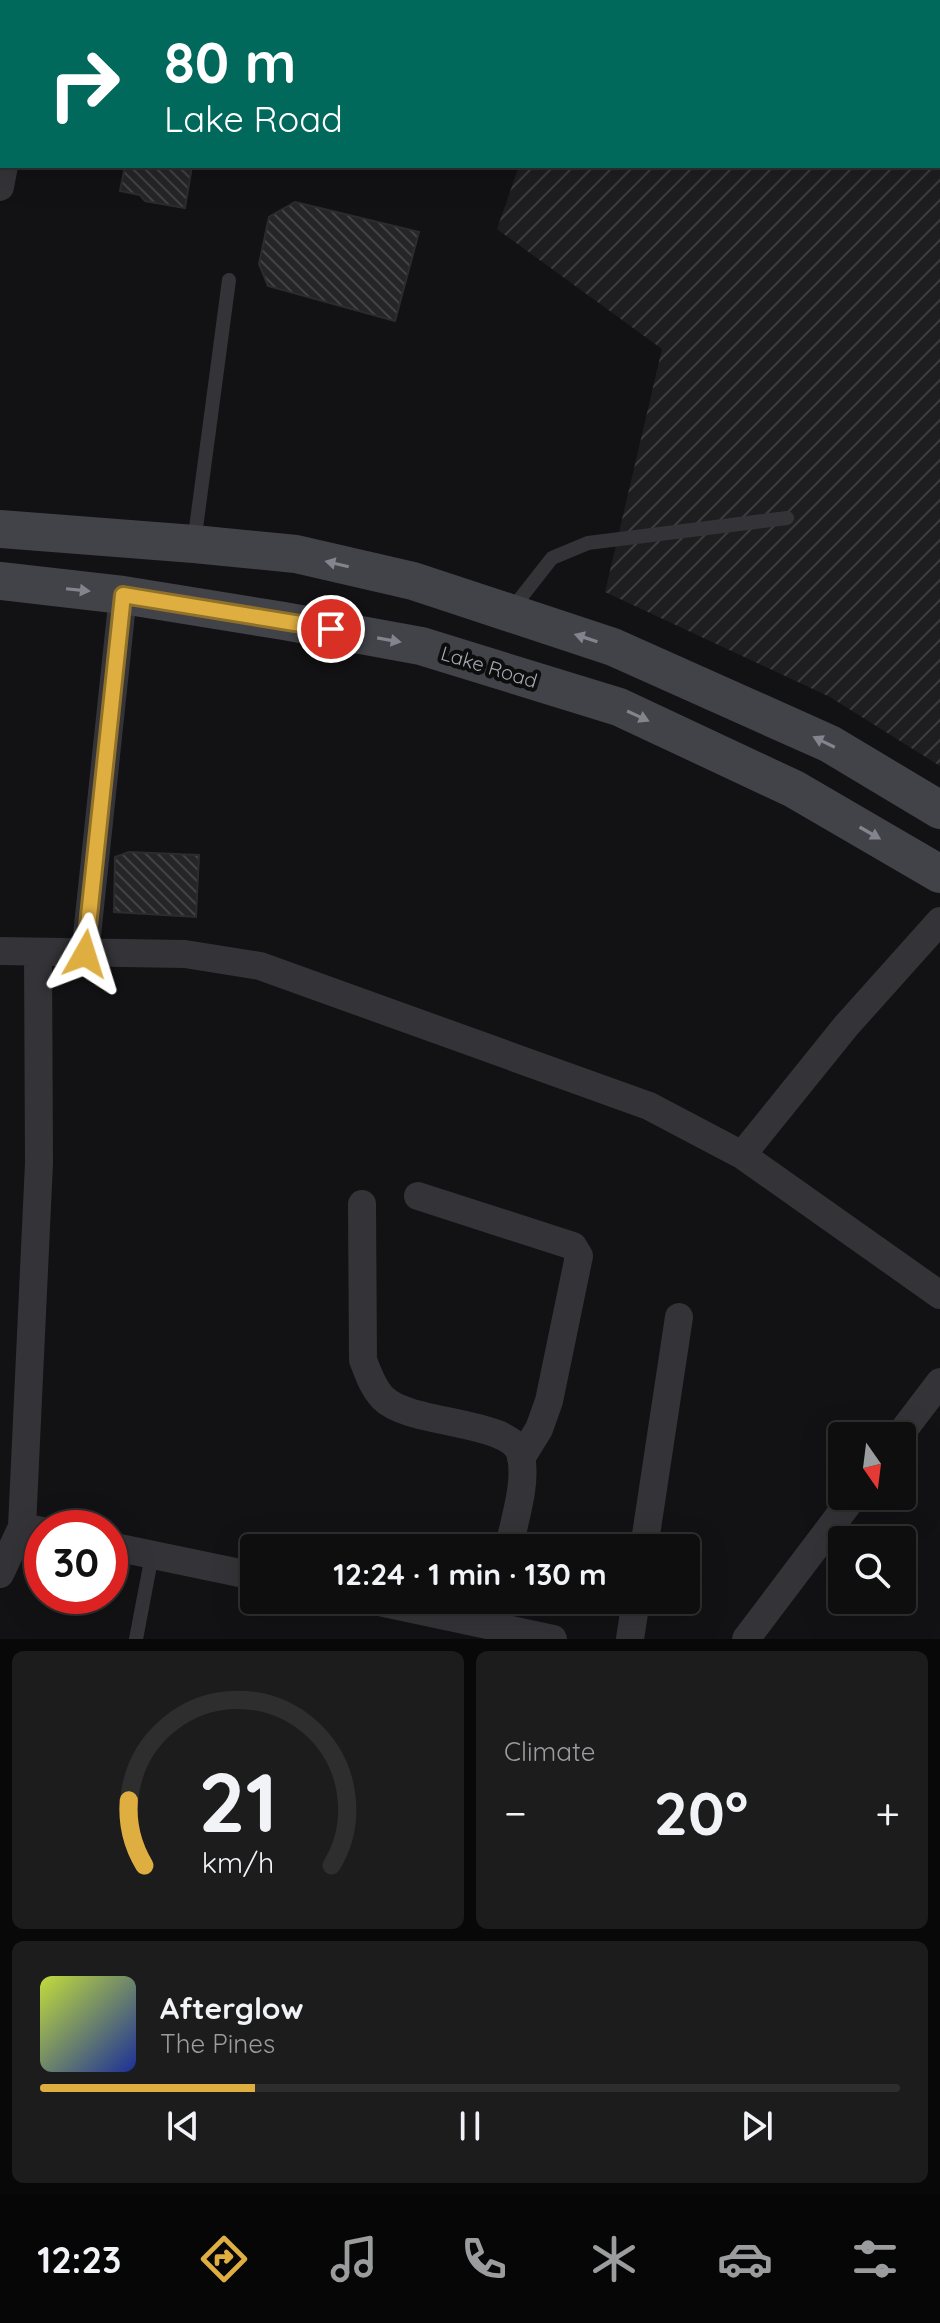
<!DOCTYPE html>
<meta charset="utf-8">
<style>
body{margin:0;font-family:Quicksand,sans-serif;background:#1c1c1d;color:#f1f3f6;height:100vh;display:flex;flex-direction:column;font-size:30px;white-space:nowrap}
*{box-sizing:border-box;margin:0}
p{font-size:26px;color:#9b9c9e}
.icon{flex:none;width:44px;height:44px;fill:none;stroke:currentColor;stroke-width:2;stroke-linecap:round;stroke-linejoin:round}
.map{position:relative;height:1639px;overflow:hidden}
.panel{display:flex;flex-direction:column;gap:12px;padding:12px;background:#080808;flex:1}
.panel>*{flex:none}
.guide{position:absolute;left:0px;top:0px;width:940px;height:168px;box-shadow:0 8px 32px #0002,0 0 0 2px #2e2e2f;background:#00695c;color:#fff;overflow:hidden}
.needle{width:52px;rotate:166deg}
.buttons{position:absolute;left:828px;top:1422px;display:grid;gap:16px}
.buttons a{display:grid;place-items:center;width:88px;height:88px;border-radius:8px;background:#0e0e0f;box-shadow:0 8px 32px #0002,0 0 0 2px #2e2e2f;font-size:40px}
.speed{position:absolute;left:24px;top:1510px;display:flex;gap:16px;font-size:40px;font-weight:700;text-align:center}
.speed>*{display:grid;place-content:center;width:104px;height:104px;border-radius:50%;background:#0e0e0f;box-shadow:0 8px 32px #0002,0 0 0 2px #2e2e2f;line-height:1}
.speed .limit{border:12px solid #d22;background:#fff;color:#111}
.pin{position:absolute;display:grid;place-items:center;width:68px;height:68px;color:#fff;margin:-34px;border:4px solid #fff;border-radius:50%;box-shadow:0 2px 8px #0007}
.me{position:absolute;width:88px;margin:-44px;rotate:6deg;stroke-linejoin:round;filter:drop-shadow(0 0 6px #0008)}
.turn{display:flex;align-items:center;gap:28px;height:168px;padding:0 32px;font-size:36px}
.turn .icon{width:104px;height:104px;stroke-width:2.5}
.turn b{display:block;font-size:56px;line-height:68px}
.big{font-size:60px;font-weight:800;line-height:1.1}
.panel .widget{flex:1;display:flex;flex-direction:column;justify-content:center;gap:12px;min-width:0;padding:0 28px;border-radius:12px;background:#1c1c1d}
.panel .dial{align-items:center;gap:0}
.dial svg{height:208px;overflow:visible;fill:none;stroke:#2e2e2f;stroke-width:7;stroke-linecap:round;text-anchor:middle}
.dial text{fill:#f1f3f6;stroke:none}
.song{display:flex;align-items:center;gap:24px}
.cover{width:96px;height:96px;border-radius:12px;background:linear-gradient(135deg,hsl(70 70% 55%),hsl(230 70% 35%))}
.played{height:8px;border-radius:4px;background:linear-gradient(90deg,#deae40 25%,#2e2e2f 25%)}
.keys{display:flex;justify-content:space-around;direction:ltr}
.heat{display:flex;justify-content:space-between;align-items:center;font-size:44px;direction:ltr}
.panel .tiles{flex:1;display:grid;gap:12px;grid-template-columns:1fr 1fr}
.widget:last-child{grid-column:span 2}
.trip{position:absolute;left:240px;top:1534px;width:460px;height:80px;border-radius:8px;background:#0e0e0f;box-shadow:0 8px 32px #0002,0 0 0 2px #2e2e2f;font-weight:800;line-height:80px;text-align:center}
.tabs{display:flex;height:128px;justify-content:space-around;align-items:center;background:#060606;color:#9b9c9e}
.tabs .icon{width:56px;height:56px}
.tabs .active{color:#deae40}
.tabs b{font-size:36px;color:#f1f3f6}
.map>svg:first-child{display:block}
.industrial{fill:url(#industrial-furrows)}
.building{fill:url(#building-back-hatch);stroke:#2c2c2f;stroke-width:2}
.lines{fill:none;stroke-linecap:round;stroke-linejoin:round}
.lane{stroke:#343438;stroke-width:14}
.street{stroke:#343438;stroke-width:28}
.secondary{stroke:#424348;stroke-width:38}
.oneway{fill:#82858e}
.route-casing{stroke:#90712a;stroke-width:20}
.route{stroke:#deae40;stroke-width:14}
.labels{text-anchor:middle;stroke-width:8;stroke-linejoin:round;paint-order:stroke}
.street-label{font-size:20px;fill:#a5a9b3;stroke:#0d0d0e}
</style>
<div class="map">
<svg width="940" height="1639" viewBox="0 0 940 1639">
<defs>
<pattern id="industrial-furrows" width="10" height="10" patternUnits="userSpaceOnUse" patternTransform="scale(2)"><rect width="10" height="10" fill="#1e1e20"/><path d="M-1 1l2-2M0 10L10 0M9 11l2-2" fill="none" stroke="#3c3c3e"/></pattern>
<pattern id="building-back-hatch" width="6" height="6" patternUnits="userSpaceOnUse" patternTransform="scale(2)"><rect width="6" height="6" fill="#252527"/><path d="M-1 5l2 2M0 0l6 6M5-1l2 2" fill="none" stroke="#424244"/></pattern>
</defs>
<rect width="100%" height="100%" fill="#121214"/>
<!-- industrial -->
<path class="industrial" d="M 549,0 L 940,0 L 940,766 L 830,697 L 605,592 L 662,349 L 497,229 L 519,166 L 938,166 L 938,2 Z"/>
<!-- building -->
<path class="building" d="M 125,166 L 192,166 L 185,208 L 145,201 L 140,195 L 120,191 Z
M 295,202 L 419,232 L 395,321 L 268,286 L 259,264 L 269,217 Z
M 129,852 L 199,855 L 196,917 L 114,912 L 115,857 Z"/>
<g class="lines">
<!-- lane -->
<path class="lane" d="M 194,543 L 229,280
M 512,609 L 552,558 L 588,543 L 787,518
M 136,1639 L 152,1555"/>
<!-- street -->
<path class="street" d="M 39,2 L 39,0
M 0,187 L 4,166
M 0,951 L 185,954 L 260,966 L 649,1106 L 742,1155 L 940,1295
M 38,952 L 39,1163 L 22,1527 L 42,1531
M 85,954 L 123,595
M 742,1155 L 846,1026 L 940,921
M 418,1196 L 573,1246 L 579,1256 L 549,1401 L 539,1429 L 521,1458
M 362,1204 L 363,1360 C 368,1373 373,1388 383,1398 C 410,1426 514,1419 521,1456 C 527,1485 514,1520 509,1548
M 899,1436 L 940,1382
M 110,1546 L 254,1576
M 644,1548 L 679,1317
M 0,1574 L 22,1527
M 370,1600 L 553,1639
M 493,1626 L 498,1600
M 630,1639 L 636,1600
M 746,1639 L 854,1496"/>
<!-- secondary -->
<path class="secondary" d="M 0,529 L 194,544 L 296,554 L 413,581 L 613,647 L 830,744 L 940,810
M 0,581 L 123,595 L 284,621 L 421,646 L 619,707 L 794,789 L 940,874"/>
</g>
<!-- one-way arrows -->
<defs><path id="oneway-solid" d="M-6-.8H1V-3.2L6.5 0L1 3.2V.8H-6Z" transform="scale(2)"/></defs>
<g class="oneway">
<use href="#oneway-solid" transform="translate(337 564) rotate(-167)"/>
<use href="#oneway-solid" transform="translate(78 590) rotate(6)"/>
<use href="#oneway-solid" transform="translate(586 638) rotate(-162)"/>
<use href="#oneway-solid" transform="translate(389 640) rotate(10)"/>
<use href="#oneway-solid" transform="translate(638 716) rotate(25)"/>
<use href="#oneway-solid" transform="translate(824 742) rotate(-154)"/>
<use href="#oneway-solid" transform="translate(870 833) rotate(30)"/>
</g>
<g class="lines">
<defs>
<path id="route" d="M 85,954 L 123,595 L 331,629"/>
</defs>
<!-- route casing -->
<use href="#route" class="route-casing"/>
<!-- route -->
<use href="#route" class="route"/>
</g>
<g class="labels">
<!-- street labels -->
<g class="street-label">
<text transform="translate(489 667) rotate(17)" y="7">Lake Road</text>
</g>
</g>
</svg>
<div class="buttons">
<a><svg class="needle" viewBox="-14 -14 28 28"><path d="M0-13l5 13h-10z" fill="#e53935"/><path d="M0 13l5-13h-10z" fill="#9b9c9e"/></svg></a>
<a><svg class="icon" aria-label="search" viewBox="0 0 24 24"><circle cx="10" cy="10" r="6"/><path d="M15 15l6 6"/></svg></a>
</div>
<div class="speed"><div class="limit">30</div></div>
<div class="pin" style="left:331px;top:629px;background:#d93025"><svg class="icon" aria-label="arrive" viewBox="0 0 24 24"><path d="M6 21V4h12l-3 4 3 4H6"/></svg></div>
<svg class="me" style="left:85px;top:954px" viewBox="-20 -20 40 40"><path d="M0-17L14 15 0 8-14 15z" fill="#deae40" stroke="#fff" stroke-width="4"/></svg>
<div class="trip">12:24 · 1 min · 130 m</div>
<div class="guide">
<div class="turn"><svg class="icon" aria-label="right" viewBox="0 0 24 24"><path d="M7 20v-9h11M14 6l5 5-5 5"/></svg><div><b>80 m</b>Lake Road</div></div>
</div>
</div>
<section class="panel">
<div class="tiles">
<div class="widget dial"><svg viewBox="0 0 100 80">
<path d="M14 69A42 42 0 1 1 86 69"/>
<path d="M14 69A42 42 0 0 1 8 44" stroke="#deae40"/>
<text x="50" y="56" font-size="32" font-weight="700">21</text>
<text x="50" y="72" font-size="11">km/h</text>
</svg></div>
<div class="widget"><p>Climate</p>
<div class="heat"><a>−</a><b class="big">20°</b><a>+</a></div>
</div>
<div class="widget">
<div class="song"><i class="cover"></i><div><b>Afterglow</b><p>The Pines</p></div></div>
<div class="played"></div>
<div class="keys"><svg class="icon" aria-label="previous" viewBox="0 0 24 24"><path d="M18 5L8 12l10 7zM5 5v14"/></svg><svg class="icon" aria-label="pause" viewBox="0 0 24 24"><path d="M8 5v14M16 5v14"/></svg><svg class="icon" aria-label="next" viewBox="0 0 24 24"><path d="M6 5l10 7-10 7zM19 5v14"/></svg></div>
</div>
</div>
</section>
<nav class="tabs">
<b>12:23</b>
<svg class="icon active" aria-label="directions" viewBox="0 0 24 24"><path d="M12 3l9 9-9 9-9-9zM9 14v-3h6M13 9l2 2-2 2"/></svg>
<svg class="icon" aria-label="music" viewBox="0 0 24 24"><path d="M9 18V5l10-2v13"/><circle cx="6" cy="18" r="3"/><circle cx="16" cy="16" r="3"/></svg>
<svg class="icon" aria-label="phone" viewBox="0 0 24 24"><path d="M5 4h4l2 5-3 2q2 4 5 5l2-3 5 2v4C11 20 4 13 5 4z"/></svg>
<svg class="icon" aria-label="climate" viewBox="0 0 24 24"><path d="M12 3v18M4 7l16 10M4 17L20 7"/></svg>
<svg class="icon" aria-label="car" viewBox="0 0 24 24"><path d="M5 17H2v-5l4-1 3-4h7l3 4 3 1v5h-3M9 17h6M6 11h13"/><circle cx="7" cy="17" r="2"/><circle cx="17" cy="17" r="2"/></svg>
<svg class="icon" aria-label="filters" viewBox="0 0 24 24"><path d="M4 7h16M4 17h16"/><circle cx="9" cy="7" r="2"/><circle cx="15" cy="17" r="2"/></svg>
</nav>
